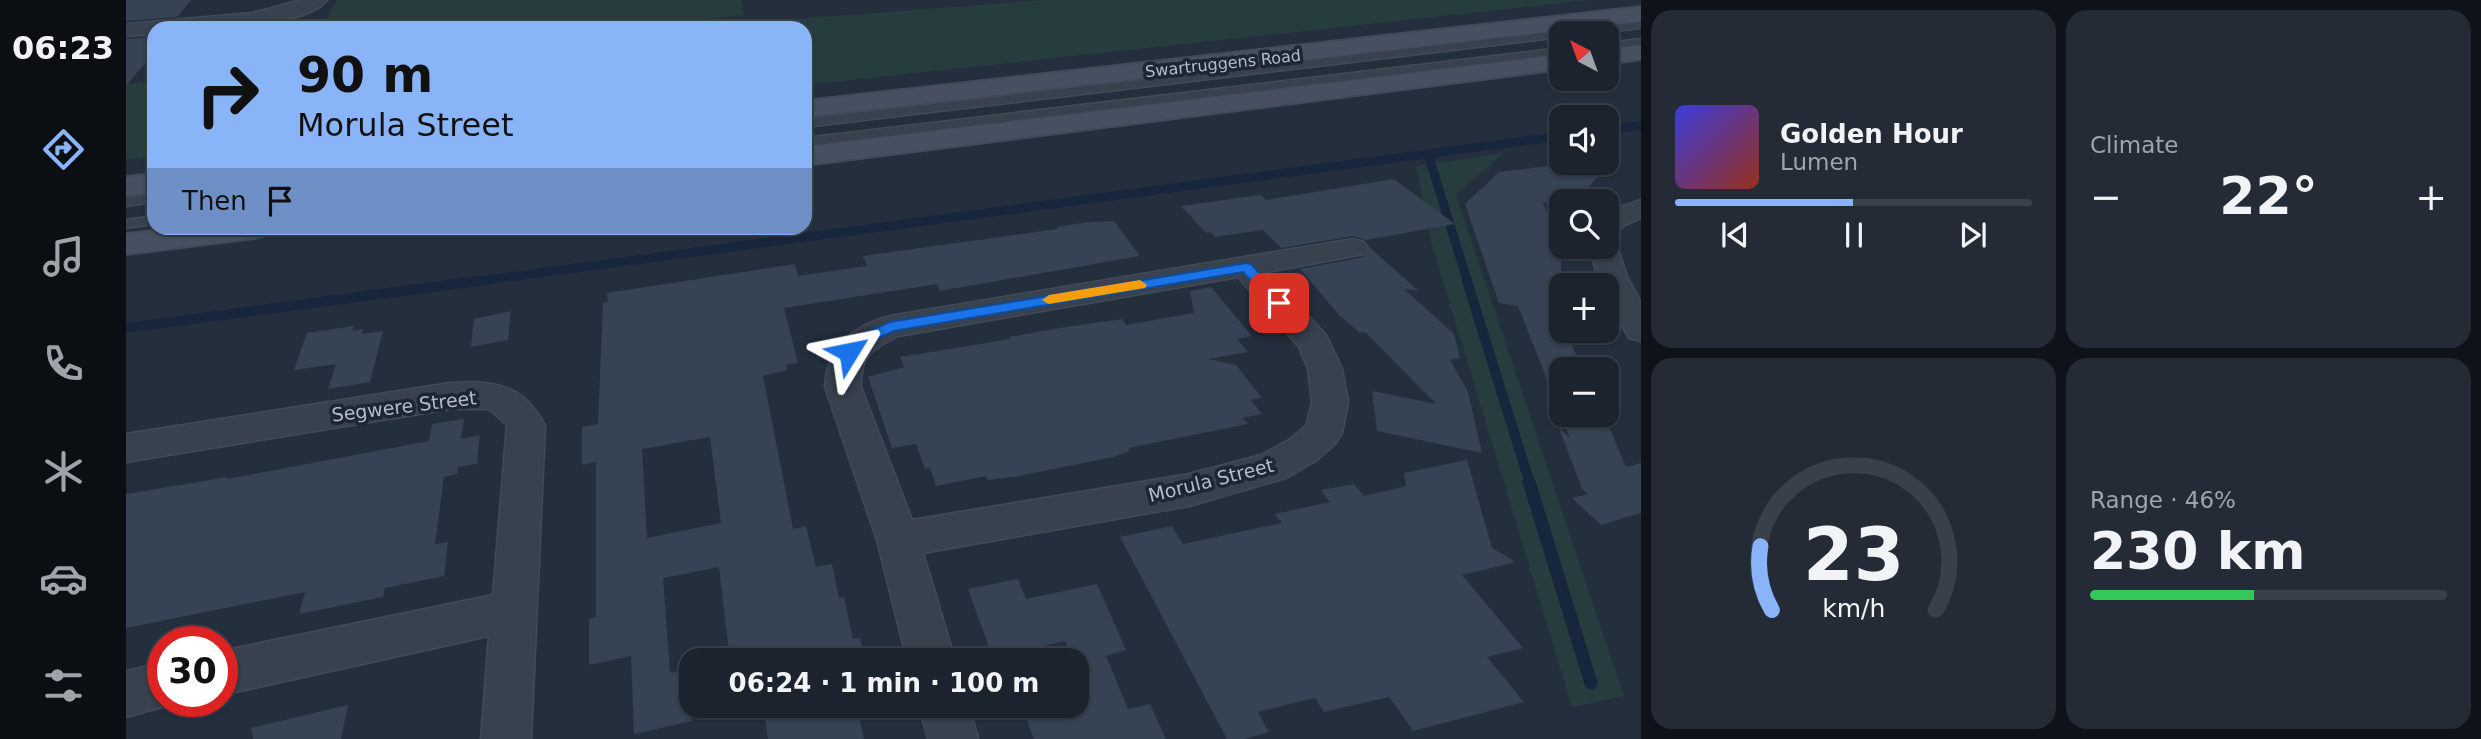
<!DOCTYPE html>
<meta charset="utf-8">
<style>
body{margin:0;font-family:"DejaVu Sans",sans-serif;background:#242b36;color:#f1f3f6;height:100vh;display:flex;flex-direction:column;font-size:26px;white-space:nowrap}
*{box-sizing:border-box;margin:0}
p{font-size:23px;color:#a0a4aa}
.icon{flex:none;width:38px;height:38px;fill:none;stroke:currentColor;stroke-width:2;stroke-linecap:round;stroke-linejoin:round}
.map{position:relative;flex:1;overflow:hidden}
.sheet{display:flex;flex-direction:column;gap:10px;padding:10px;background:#0f1319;width:840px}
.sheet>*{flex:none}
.guide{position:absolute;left:21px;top:21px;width:665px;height:214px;border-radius:21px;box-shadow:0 2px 5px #0004,0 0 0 2px #39404a;background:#8ab4f8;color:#111;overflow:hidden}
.needle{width:46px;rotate:319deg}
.tools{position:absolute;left:1423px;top:21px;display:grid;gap:14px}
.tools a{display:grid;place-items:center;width:70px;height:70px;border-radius:14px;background:#1b232e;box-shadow:0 2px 5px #0004,0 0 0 2px #39404a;font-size:35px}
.speed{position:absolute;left:21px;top:626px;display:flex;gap:14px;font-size:35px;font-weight:700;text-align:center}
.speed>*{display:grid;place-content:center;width:91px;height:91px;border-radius:50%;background:#1b232e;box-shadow:0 2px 5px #0004,0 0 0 2px #39404a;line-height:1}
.speed .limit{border:10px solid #d22;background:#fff;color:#111}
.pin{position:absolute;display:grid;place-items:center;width:60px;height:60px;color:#fff;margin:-30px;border-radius:14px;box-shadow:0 4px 10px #0006}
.me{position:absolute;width:77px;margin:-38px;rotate:55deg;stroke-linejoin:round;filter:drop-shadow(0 0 5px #0008)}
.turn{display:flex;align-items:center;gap:24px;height:147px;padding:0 35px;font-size:32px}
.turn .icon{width:91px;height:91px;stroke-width:2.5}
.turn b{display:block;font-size:49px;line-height:60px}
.then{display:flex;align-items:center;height:66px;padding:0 35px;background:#0003;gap:14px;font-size:26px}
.big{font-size:52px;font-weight:700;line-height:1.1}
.sheet .tile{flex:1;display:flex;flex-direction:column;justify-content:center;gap:10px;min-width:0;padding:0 24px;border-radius:21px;background:#242b36}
.sheet .dial{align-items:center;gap:0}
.dial svg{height:182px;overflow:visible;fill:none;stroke:#39404a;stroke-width:7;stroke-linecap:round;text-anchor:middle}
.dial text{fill:#f1f3f6;stroke:none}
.song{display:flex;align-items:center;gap:21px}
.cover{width:84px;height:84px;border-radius:10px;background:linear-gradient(135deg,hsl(240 70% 55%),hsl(10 70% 35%))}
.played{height:7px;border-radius:4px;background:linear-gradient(90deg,#8ab4f8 50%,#39404a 50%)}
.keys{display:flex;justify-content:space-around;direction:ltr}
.heat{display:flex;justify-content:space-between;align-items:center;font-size:38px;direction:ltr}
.charge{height:10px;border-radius:5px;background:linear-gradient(90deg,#34c759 46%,#39404a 0)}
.sheet .tiles{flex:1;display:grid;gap:10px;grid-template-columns:repeat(2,1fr)}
.trip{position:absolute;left:553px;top:648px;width:410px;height:70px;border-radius:21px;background:#1b232e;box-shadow:0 2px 5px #0004,0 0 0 2px #39404a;font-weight:700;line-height:70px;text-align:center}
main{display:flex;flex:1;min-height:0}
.tab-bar{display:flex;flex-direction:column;width:126px;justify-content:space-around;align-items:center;background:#0b0e12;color:#a0a4aa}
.tab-bar .icon{width:49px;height:49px}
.tab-bar .active{color:#8ab4f8}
.tab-bar b{font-size:32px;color:#f1f3f6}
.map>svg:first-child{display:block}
.green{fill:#263c3f}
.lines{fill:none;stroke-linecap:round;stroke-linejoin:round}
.stream-far2{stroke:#17263c;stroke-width:9}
.stream-far1{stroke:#17263c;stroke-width:10}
.stream{stroke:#17263c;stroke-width:13}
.building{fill:#364354;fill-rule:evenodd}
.lane-casing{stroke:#414a57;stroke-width:3}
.street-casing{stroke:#414a57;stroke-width:3}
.secondary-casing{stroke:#414a57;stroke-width:4}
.lane{fill:#38414e;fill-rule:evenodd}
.street{fill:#38414e;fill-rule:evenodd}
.secondary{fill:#465061;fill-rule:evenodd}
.route{fill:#1a73e8;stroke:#114b97;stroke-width:2}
.slow{fill:#f59e0b}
.labels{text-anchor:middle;stroke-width:7;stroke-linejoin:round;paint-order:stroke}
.far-street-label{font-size:16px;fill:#b4bcc9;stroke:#1d2633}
.street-label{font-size:19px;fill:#b4bcc9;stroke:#1d2633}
</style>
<main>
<nav class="tab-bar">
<b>06:23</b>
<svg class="icon active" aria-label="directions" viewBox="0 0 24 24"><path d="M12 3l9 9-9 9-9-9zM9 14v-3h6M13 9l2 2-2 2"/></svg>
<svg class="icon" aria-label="music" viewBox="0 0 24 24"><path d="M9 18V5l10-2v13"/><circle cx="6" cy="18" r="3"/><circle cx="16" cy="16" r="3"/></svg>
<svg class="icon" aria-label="phone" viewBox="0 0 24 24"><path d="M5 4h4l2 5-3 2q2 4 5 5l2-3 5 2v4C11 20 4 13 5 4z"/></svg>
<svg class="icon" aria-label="climate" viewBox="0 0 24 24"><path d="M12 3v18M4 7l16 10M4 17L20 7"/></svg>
<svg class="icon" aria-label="car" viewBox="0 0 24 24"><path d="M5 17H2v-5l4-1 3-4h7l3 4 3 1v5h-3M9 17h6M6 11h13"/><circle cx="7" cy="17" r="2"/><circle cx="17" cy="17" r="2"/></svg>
<svg class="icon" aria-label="filters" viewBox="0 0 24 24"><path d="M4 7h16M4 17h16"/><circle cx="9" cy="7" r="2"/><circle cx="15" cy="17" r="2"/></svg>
</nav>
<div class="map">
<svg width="1515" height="739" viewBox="0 0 1515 739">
<rect width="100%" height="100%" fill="#242f3e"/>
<!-- green -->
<path class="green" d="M 211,0 L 615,0 L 618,15 L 491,28 L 196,28 Z
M 917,0 L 1464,0 L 679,85 L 679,28 L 552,28 Z
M 28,81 L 28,156 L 0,159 L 0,84 Z
M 1378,153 L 1330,195 L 1498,696 L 1446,707 L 1305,242 L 1290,166 Z"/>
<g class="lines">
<!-- stream-far2 -->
<path class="stream-far2" d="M 1480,130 L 1515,125
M 1302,154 L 1342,283
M 338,283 L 1435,136"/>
<!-- stream-far1 -->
<path class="stream-far1" d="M 1341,281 L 1404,484
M 0,328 L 351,281"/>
<!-- stream -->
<path class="stream" d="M 1403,482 L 1465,683"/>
</g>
<!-- building -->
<path class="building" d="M 0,0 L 65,0 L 51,17 L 0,21 Z
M 28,37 L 28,52 L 0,86 L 0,39 Z
M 1446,163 L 1458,163 L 1475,174 L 1448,201 L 1435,201 L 1435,214 L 1416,201 L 1435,242 L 1435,276 L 1428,275 L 1435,298 L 1435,331 L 1440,331 L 1456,369 L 1435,369 L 1435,415 L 1478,415 L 1500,467 L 1515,463 L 1515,513 L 1475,525 L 1446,498 L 1462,494 L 1456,489 L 1433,428 L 1444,438 L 1392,306 L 1373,303 L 1339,204 L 1373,172 Z
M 1268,179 L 1329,224 L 1240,240 L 1227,236 L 1155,248 L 1137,230 L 1089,237 L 1085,232 L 1080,233 L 1055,206 L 1134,195 L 1140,200 Z
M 988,221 L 1014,256 L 814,291 L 811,284 L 658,308 L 672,363 L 660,365 L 661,370 L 637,376 L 667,529 L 680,526 L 690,567 L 706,564 L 713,598 L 718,597 L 727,639 L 734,638 L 739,660 L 604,660 L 593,567 L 537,578 L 544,673 L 562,669 L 566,721 L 508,734 L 505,656 L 463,665 L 463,619 L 470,617 L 470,462 L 456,465 L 456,427 L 472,424 L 477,303 L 482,302 L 481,293 L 669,264 L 672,276 L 741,266 L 737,256 L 932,229 L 931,227 L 964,222 ZM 584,437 L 595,523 L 521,538 L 516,449 Z
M 1244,248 L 1293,291 L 1278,289 L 1328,334 L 1334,358 L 1324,360 L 1342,392 L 1356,453 L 1251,431 L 1246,391 L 1310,404 L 1239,332 L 1234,333 L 1213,315 L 1174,269 L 1238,257 Z
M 1085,287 L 1126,336 L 1111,339 L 1122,352 L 1082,359 L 1110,365 L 1136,398 L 1125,400 L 1136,414 L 1117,418 L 1122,424 L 1002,448 L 1004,451 L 987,457 L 893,476 L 862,480 L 860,476 L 810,486 L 804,468 L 799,469 L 790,444 L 766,448 L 742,377 L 778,367 L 774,357 L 884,339 L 883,337 L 934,328 L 996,319 L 1000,325 L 1068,313 L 1064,291 Z
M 385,311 L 382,340 L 345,347 L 348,319 Z
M 228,326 L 226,331 L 237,329 L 236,334 L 257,331 L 244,382 L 202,389 L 210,364 L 168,370 L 181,333 Z
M 338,419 L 335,439 L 354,435 L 351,464 L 332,467 L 331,474 L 318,477 L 309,544 L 322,542 L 318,576 L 259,588 L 257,597 L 173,614 L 179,592 L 0,628 L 0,494 L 102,477 L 101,479 L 303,441 L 306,424 Z
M 1341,460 L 1366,548 L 1390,562 L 1336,575 L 1397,648 L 1361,657 L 1398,702 L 1287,731 L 1263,697 L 1198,712 L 1189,698 L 1132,712 L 1143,732 L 1118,739 L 1101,739 L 994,537 L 1046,526 L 1057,544 L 1156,523 L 1149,514 L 1204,502 L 1195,490 L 1228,484 L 1238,496 L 1280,486 L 1278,473 Z
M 892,579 L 900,599 L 971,584 L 1000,650 L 980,656 L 1002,709 L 1024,704 L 1040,739 L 908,739 L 895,705 L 950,705 L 950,660 L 947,660 L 939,641 L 867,658 L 842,589 Z
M 222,705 L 215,739 L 127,739 L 125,728 Z
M 637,705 L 740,705 L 731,707 L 738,739 L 642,739 Z"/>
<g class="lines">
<defs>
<path id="lane" d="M 1515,22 L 1515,28 L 1470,33 L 1440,33 L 1445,30 Z
M 1435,31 L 1440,33 L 1435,33 L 1435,37 L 679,127 L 679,119 Z
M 1515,39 L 1515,45 L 1480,49 L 1480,43 Z
M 1435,48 L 1435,54 L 679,146 L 679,138 Z
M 28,194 L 28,202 L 0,206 L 0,198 Z
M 28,216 L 28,224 L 0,228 L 0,220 Z"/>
<path id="street" d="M 175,0 L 201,0 C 177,31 65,28 28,28 L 28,34 L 0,36 L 0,24 L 127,13 Z
M 1515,200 L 1515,218 L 1497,226 L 1490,235 L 1480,238 L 1480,212 Z
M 1227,239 L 1238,242 L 1242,248 L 1238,254 L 1141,272 L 1200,335 L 1216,369 L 1222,402 L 1216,433 L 1210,443 L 1191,460 L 1160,478 L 1063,506 L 797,553 L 829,660 L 781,660 L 751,540 L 699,387 C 701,347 727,326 764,316 ZM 1112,277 L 1173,347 L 1182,369 L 1186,402 L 1180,426 L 1163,440 L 1135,455 L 1063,474 L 786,520 L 735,387 C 735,355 745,350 772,336 Z
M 1480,239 L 1489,241 L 1502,279 L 1515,303 L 1515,341 L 1503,338 L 1480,298 L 1480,285 L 1474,285 L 1463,247 L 1480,247 Z
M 348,382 C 384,384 401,394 419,425 L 405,739 L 355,739 L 363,636 L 96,695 L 96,651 L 367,595 L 381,425 L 363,409 L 324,409 L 0,462 L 0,434 L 324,383 Z
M 37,663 L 37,702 L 54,702 L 0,717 L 0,671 Z
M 793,705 L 843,705 L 852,739 L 802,739 Z"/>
<path id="secondary" d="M 1515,7 L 1515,21 L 679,117 L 679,101 Z
M 1515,45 L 1515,59 L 1480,64 L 1480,50 Z
M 1435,55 L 1435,69 L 679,165 L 679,147 Z
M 28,174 L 28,192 L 0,195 L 0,177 Z
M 54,228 L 144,228 L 139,235 L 128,238 L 0,254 L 0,234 Z"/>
</defs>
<!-- lane casing -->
<use href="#lane" class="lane-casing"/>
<!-- street casing -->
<use href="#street" class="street-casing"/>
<!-- secondary casing -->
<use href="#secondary" class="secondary-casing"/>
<!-- lane -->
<use href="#lane" class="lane"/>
<!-- street -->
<use href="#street" class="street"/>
<!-- secondary -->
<use href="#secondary" class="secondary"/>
</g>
<!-- route -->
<path class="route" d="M 1120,263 L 1125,264 L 1158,300 L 1160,303 L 1158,306 L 1148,306 L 1117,272 L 768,331 L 744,342 L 723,358 L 715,352 L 733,335 L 764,322 Z"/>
<!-- slow -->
<path class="slow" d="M 1014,280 L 1021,285 L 1019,288 L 923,304 L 916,300 L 923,295 Z"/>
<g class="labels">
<!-- far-street labels -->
<g class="far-street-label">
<text transform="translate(1097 63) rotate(-6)" y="6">Swartruggens Road</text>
</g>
<!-- street labels -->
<g class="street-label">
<text transform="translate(278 406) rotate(-7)" y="7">Segwere Street</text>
<text transform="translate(1085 480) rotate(-14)" y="7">Morula Street</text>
</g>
</g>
</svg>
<div class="tools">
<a><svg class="needle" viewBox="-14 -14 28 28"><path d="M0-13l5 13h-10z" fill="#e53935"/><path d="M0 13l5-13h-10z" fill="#a0a4aa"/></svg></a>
<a><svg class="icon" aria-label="sound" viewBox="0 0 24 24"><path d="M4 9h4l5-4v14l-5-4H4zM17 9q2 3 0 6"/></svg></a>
<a><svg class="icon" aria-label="search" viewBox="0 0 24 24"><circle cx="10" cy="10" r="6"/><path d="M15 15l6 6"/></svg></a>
<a>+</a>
<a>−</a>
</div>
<div class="speed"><div class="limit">30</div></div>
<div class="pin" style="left:1153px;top:303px;background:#d93025"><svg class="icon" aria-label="arrive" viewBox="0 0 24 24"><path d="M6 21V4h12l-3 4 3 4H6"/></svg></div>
<svg class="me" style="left:723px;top:352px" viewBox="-20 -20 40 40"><path d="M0-17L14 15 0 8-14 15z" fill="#1a73e8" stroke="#fff" stroke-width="4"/></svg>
<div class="trip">06:24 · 1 min · 100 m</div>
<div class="guide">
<div class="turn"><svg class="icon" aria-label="right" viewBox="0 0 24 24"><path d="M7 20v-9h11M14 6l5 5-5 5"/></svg><div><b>90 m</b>Morula Street</div></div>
<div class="then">Then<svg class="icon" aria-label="arrive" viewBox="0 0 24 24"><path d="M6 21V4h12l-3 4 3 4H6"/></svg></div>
</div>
</div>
<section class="sheet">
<div class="tiles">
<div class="tile">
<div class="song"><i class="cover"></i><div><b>Golden Hour</b><p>Lumen</p></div></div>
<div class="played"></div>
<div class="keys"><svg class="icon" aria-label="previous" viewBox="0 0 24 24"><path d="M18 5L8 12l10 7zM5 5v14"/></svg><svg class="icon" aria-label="pause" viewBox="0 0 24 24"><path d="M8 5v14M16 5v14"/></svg><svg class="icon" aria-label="next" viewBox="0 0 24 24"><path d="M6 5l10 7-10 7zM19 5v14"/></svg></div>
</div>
<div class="tile"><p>Climate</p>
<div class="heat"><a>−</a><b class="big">22°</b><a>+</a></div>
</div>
<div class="tile dial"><svg viewBox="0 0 100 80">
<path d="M14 69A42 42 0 1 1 86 69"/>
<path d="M14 69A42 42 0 0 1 9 41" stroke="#8ab4f8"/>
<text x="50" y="56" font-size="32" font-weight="700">23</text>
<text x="50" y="72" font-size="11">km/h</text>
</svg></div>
<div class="tile"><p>Range · 46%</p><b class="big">230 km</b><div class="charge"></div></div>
</div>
</section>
</main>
